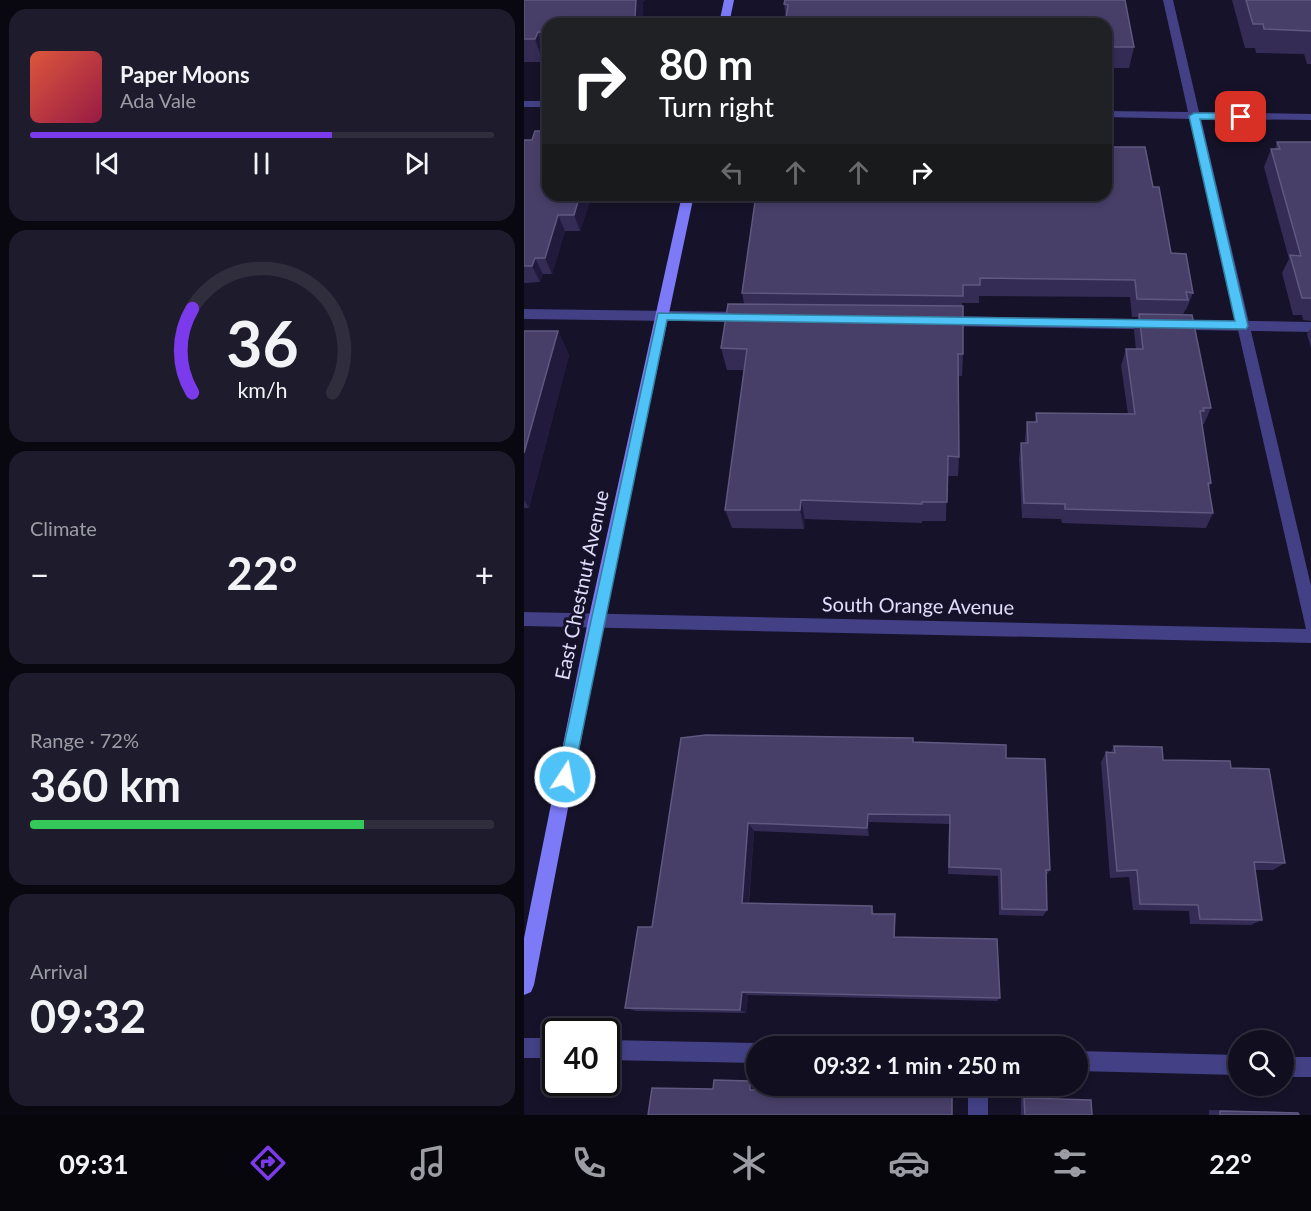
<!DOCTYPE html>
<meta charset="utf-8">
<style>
body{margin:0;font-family:Lato,sans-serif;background:#1e1c2c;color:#f1f3f6;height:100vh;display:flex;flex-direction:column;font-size:22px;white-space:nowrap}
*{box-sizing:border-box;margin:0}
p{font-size:20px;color:#9c9ca4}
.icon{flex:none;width:33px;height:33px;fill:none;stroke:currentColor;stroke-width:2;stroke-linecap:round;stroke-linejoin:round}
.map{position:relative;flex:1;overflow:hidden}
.sheet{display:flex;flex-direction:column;gap:9px;padding:9px;background:#090811;width:524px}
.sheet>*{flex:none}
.guide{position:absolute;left:18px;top:18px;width:570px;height:183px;border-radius:18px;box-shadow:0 3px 9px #0003,0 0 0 2px #302e3d;background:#202124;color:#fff;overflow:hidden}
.controls{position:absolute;left:704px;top:1030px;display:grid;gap:12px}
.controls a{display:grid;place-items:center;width:66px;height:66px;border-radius:50%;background:#100e1f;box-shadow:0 3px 9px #0003,0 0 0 2px #302e3d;font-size:30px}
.speed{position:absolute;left:18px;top:1018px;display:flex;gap:12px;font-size:30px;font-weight:700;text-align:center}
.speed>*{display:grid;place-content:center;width:78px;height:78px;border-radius:50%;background:#100e1f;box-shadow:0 3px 9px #0003,0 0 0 2px #302e3d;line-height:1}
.speed .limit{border:3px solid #111;border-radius:9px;background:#fff;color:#111}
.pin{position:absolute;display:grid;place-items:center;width:51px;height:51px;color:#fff;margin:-26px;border-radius:12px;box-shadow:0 3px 9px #0006}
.me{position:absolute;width:66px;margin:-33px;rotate:11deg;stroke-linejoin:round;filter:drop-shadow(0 0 4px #0008)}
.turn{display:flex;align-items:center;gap:21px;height:126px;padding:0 18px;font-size:27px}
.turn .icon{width:78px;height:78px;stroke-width:2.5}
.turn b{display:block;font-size:42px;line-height:51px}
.lanes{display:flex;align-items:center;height:57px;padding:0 18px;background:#0003;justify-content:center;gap:30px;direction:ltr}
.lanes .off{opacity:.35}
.big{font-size:45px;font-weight:700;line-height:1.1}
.sheet .card{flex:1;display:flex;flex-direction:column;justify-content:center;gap:9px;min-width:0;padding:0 21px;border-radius:18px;background:#1e1c2c}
.sheet .dial{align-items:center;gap:0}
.dial svg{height:156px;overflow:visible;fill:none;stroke:#302e3d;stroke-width:7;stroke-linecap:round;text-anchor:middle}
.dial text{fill:#f1f3f6;stroke:none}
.song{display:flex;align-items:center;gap:18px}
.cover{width:72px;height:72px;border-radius:9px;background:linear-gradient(135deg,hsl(10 70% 55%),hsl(340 70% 35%))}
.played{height:6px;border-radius:3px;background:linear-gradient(90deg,#7c3aed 65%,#302e3d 65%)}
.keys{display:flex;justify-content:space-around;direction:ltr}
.heat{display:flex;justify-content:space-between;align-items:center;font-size:33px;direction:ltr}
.charge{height:9px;border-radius:4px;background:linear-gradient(90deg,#34c759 72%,#302e3d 0)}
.trip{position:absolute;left:222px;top:1036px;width:342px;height:60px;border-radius:30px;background:#100e1f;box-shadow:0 3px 9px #0003,0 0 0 2px #302e3d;font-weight:700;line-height:60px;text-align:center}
.tabs{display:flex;height:96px;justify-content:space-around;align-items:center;background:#06060c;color:#9c9ca4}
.tabs .icon{width:42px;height:42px}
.tabs .on{color:#7c3aed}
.tabs b{font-size:27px;color:#f1f3f6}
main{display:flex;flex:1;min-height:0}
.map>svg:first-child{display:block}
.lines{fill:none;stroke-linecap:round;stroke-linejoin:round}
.lane{fill:#434085;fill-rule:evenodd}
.street{fill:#434085;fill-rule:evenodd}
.secondary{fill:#7c7af7;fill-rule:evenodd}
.wall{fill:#352c56}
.shaded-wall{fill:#211a3c}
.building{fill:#473f68;stroke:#5f587f;stroke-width:1.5}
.route{fill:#4fc3f7;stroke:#337fa1;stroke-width:1.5}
.labels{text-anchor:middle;stroke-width:6;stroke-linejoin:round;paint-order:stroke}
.street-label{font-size:20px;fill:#e0ddfd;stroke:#161229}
</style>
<main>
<section class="sheet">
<div class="card">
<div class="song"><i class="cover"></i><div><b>Paper Moons</b><p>Ada Vale</p></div></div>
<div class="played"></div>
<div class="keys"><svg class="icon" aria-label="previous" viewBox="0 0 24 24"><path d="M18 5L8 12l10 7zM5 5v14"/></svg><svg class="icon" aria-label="pause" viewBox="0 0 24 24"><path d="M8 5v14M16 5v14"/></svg><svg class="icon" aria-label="next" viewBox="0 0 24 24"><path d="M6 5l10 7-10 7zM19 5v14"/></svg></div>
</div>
<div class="card dial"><svg viewBox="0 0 100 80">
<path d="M14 69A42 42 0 1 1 86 69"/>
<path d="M14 69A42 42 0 0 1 14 26" stroke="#7c3aed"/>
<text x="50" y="56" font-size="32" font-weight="700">36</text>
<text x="50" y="72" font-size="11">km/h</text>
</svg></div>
<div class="card"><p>Climate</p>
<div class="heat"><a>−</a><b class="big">22°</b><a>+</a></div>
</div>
<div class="card"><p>Range · 72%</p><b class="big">360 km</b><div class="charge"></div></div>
<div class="card"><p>Arrival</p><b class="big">09:32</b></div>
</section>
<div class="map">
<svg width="788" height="1115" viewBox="0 0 788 1115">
<rect width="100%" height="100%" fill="#161229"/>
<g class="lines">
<!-- lane -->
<path class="lane" d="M 0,309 L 222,312 L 228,317 L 222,322 L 0,319 Z
M 420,316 L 788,322 L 788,332 L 420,326 L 414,321 Z
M 0,1038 L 32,1038 L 32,1058 L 0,1058 Z
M 82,1040 L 232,1043 L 239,1047 L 232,1047 L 232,1063 L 82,1060 Z
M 554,1051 L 714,1055 L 714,1075 L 554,1071 Z
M 759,1057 L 788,1057 L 788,1077 L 759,1077 Z
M 444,1086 L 464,1086 L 464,1115 L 444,1115 Z"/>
<!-- street -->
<path class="street" d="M 639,0 L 649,0 L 675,112 L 788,114 L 788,120 L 677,119 L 788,590 L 788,643 L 0,626 L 0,612 L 782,629 L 666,119 L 582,117 L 582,111 L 664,112 Z
M 0,101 L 24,101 L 24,107 L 0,107 Z"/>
<!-- secondary -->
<path class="secondary" d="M 200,0 L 210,0 L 205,24 L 195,24 Z
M 158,195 L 170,195 L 80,621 L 10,985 L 7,992 L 0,995 L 0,938 L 64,621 Z"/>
</g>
<!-- wall -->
<path class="wall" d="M 0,0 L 121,0 L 119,2 L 118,24 L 24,24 L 24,55 L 22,55 L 19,62 L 0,62 Z
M 261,0 L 601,0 L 610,47 L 605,68 L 582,68 L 582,24 L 261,24 L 262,18 L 260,4 Z
M 708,0 L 788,0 L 788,64 L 783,64 L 780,54 L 732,53 L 731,48 L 721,48 Z
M 0,140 L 24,195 L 68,195 L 56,231 L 41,231 L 28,274 L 19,274 L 16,282 L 0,283 Z
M 753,142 L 788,142 L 788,321 L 779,320 L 778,315 L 769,315 L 758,273 L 765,259 L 740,167 L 747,149 L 751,149 Z
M 629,187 L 647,253 L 669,293 L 662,310 L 661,310 L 659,315 L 687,408 L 680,424 L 678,424 L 687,483 L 685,488 L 689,513 L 682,528 L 538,523 L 537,519 L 498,518 L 495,459 L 497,443 L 501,443 L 501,438 L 503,422 L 511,422 L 512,413 L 604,414 L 597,366 L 602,349 L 612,349 L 610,331 L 614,317 L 608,317 L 606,297 L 455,296 L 455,303 L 438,303 L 439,354 L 438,376 L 434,376 L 435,457 L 434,476 L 423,476 L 422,521 L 398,521 L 398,523 L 281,519 L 280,529 L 208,528 L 201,510 L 220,370 L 203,370 L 197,348 L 220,304 L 218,293 Z
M 788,326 L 788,352 L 783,334 Z
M 0,331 L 34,331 L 45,355 L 5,508 L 0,508 Z
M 157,738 L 389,742 L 482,758 L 526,870 L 522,876 L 523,910 L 519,916 L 475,915 L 474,876 L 424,874 L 425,824 L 345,822 L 345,836 L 230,831 L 225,903 L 348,906 L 350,914 L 371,914 L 371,937 L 476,998 L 473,1001 L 224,995 L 222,1013 L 112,1011 L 101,1008 L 128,927 Z
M 590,746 L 639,760 L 707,768 L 761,863 L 749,870 L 731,870 L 738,920 L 727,925 L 666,924 L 665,911 L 609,910 L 605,877 L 586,878 L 577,762 L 582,752 L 587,752 Z
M 497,1098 L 567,1100 L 568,1115 L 497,1115 Z
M 685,1110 L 761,1112 L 774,1113 L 775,1115 L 685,1115 Z"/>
<!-- shaded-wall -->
<path class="shaded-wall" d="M 112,0 L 121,0 L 119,2 L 118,24 L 107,24 Z
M 14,32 L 22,55 L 19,62 L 11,39 Z
M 56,195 L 68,195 L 56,231 L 50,215 Z
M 34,215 L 41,231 L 28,274 L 21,258 Z
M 11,258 L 19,274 L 16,282 L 8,266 Z
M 34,331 L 45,355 L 5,508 L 0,500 L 0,453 Z
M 277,500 L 281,519 L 280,529 L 276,510 Z
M 344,814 L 345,822 L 345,836 L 343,828 Z
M 224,823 L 230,831 L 224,909 L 218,903 Z
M 218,992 L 224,995 L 222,1013 L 216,1010 Z
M 226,1081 L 232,1081 L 232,1089 L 226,1090 Z"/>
<!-- building -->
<path class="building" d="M 0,0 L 112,0 L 111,16 L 107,24 L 24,24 L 24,32 L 14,32 L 11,39 L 0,39 Z
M 261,0 L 601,0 L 610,47 L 582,47 L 582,24 L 261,24 L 264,5 L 260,4 Z
M 722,0 L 788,0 L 788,31 L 740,29 L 739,24 L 729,24 Z
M 11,131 L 24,131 L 24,195 L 56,195 L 50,215 L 34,215 L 21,258 L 11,258 L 8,266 L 0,266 L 0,140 L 8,140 Z
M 753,142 L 788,142 L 788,300 L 787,298 L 778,298 L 766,255 L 777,256 L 747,149 L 756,149 Z
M 582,147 L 621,147 L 629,187 L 635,187 L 647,253 L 662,254 L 669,293 L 662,292 L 664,300 L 613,299 L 611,280 L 456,278 L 456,285 L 439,285 L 439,296 L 218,293 L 232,195 L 582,195 Z
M 204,304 L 439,306 L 439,354 L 434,354 L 435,457 L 424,456 L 423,502 L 398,502 L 398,504 L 277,500 L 276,510 L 201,510 L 223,349 L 197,348 Z
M 615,314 L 668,315 L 687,408 L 679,408 L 680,411 L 676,411 L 687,483 L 684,483 L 689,513 L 541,509 L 541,504 L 500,503 L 497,443 L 504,443 L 503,422 L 513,422 L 512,413 L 611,414 L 602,349 L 619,349 Z
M 0,331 L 34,331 L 0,453 Z
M 182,735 L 389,738 L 389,742 L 482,745 L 482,758 L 521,759 L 526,870 L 522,870 L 523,910 L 478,909 L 477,869 L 425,867 L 426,815 L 344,814 L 343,828 L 224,823 L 218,903 L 348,906 L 348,914 L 371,914 L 370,937 L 473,939 L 476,998 L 218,992 L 216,1010 L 101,1008 L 114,927 L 128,927 L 157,738 Z
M 590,746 L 638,747 L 639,760 L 706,761 L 707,768 L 745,769 L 761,863 L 730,862 L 738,920 L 676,919 L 674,905 L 616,904 L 613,870 L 593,871 L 582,752 L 591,753 Z
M 190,1080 L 226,1081 L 226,1090 L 331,1089 L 331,1086 L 428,1086 L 428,1115 L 124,1115 L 128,1088 L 189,1089 Z
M 500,1098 L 567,1100 L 568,1115 L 501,1115 Z
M 696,1111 L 774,1113 L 775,1115 L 696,1115 Z"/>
<!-- route -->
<path class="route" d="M 670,113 L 717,113 L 722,117 L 717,120 L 676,119 L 724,326 L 722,329 L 143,320 L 49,777 L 47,782 L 41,784 L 36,782 L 33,777 L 134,313 L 711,321 L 665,116 Z"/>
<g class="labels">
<!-- street labels -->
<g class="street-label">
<text transform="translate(58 585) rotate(-78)" y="7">East Chestnut Avenue</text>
<text transform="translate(394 606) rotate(1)" y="7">South Orange Avenue</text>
</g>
</g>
</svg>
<div class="controls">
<a><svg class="icon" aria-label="search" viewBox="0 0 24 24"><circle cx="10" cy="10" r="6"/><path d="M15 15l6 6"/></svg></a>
</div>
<div class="speed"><div class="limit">40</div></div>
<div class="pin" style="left:717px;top:117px;background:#d93025"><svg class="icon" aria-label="arrive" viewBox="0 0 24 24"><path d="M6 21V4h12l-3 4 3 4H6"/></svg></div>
<svg class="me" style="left:41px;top:777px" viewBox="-20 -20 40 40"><circle r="17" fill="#4fc3f7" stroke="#fff" stroke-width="3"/><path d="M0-11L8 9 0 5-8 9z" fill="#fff"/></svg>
<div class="trip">09:32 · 1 min · 250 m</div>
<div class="guide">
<div class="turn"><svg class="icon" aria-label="right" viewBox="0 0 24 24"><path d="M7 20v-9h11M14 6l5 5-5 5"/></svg><div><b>80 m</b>Turn right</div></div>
<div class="lanes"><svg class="icon off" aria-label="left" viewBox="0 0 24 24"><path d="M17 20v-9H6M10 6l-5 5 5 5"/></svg><svg class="icon off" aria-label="ahead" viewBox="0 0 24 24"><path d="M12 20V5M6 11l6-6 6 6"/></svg><svg class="icon off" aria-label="ahead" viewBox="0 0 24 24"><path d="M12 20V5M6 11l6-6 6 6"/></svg><svg class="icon" aria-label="right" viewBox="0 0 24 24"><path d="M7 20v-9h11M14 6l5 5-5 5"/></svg></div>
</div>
</div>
</main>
<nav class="tabs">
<b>09:31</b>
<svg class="icon on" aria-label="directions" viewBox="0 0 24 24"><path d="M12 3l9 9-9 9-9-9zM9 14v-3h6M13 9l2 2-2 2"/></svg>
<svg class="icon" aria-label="music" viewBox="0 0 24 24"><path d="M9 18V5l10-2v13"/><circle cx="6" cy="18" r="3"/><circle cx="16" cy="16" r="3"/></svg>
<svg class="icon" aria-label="phone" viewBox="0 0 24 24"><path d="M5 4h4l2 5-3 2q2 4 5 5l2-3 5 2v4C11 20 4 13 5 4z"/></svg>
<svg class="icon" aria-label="climate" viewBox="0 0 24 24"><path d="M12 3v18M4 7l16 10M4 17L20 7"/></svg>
<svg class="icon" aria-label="car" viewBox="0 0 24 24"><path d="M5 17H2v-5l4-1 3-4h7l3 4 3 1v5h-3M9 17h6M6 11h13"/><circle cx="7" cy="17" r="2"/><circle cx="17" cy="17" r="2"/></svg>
<svg class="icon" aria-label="filters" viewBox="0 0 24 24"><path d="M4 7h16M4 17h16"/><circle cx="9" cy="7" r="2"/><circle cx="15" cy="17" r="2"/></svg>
<b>22°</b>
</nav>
